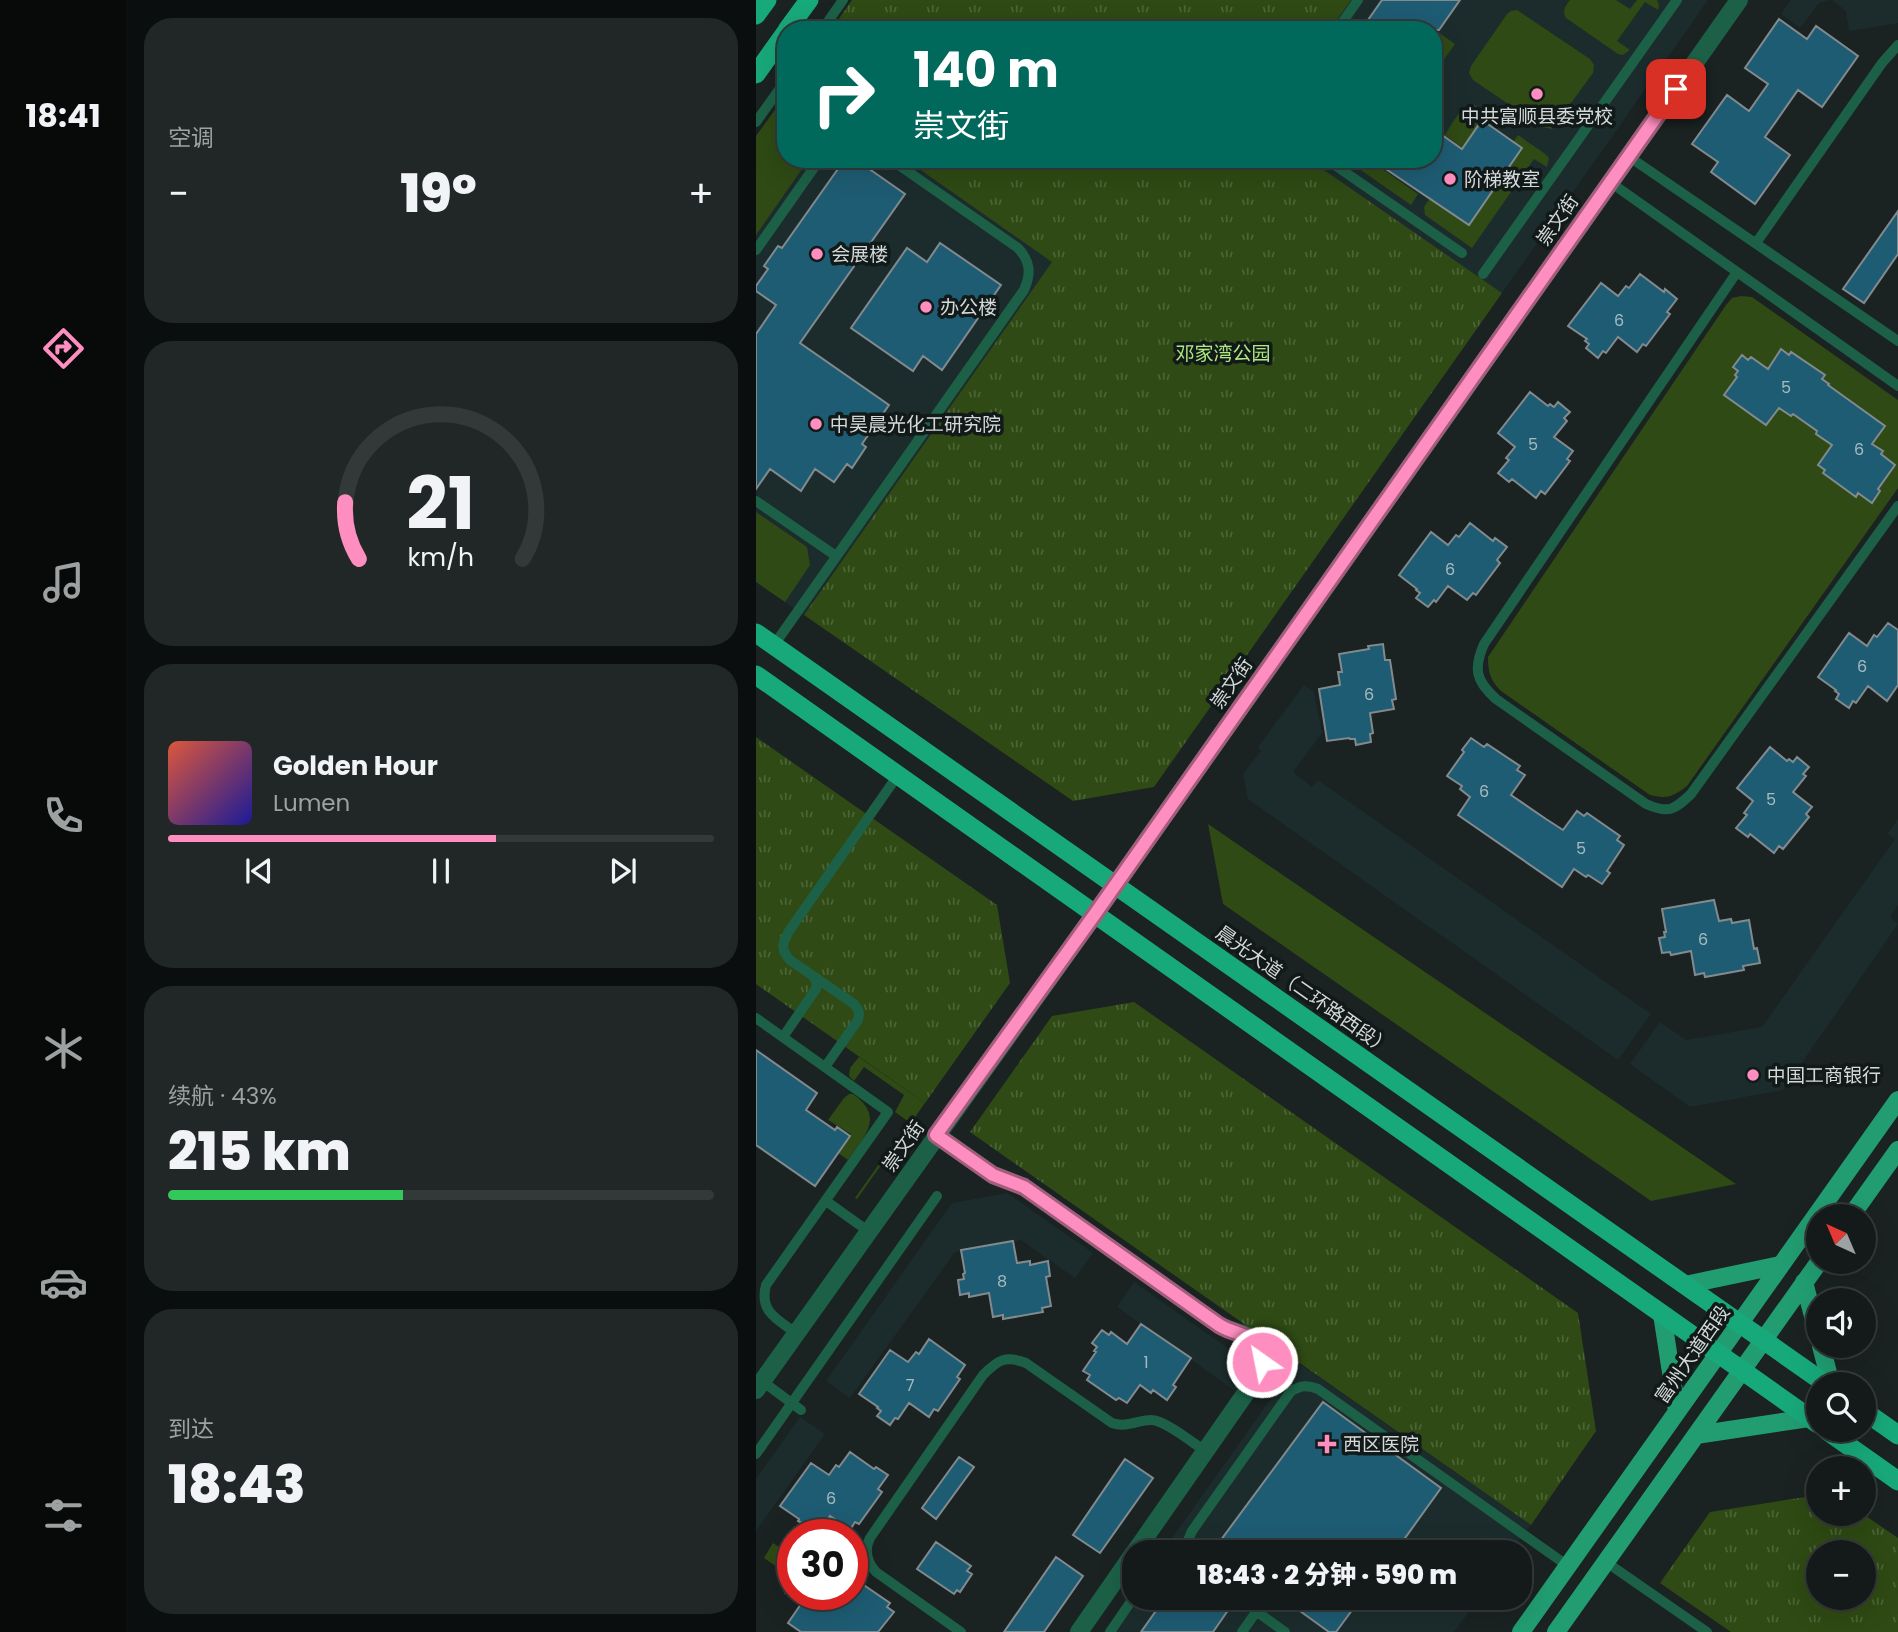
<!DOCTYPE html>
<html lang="zh">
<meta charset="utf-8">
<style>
body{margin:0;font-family:Poppins,"Noto Sans SC",sans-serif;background:#212727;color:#f1f3f6;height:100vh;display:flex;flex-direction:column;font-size:26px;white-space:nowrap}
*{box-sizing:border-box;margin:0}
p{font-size:23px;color:#9da1a2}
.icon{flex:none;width:38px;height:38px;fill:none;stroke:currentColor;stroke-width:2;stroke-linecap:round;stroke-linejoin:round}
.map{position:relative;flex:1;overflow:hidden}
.drawer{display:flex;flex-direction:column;gap:18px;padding:18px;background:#0b0e0e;width:630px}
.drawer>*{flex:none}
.top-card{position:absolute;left:21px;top:21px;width:665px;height:147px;border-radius:28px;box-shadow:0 7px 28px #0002,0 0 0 2px #333839;background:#00695c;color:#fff;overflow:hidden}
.needle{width:46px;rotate:316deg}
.tools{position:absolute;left:1050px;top:1204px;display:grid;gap:14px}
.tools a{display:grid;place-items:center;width:70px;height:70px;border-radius:50%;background:#141a1a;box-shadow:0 7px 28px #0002,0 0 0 2px #333839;font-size:35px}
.speed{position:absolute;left:21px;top:1519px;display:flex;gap:14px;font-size:35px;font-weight:700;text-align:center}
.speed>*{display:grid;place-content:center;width:91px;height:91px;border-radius:50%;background:#141a1a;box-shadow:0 7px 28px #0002,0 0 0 2px #333839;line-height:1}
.speed .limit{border:10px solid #d22;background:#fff;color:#111}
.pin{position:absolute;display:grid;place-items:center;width:60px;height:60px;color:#fff;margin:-30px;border-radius:14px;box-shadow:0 4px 10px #0006}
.me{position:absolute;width:77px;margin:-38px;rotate:327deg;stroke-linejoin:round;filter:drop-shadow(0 0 5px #0008)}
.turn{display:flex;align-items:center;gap:24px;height:147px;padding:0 21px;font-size:32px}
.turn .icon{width:91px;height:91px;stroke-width:2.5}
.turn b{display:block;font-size:49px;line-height:60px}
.big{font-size:52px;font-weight:800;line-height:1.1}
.drawer .tile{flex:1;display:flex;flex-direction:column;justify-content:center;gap:10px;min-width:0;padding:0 24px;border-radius:28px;background:#212727}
.drawer .dial{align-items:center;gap:0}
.dial svg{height:182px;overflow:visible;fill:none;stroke:#333839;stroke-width:7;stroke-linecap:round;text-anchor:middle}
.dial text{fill:#f1f3f6;stroke:none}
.song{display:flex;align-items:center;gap:21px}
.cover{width:84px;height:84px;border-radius:10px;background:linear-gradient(135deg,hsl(10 70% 55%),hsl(240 70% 35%))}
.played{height:7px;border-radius:4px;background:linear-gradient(90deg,#fd8ebf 60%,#333839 60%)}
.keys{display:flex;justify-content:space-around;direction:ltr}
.heat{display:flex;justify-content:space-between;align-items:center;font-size:38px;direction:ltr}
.charge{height:10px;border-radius:5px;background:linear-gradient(90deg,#34c759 43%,#333839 0)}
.trip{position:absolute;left:366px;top:1540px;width:410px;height:70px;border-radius:28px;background:#141a1a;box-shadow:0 7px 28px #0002,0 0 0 2px #333839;font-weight:800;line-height:70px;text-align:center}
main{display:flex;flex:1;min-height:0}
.menu{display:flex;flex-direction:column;width:126px;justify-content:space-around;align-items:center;background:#080a0a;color:#9da1a2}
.menu .icon{width:49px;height:49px}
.menu .active{color:#fd8ebf}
.menu b{font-size:32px;color:#f1f3f6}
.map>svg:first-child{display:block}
.built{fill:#1c2c2c}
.grass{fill:#2f4a14}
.park{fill:url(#park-tufts);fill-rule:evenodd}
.building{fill:#1e5c73;stroke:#828a8e;stroke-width:2}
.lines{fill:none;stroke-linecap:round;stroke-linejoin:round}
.service{stroke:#1c6147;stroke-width:10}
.minor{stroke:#1c6147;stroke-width:18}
.tertiary{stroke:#1c6147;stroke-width:18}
.primary{stroke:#229d72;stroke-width:18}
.trunk{stroke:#18a97a;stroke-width:19}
.route-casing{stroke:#a45c7c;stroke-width:18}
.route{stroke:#fd8ebf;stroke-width:12}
.poi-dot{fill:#fd8ebf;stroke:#111919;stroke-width:2.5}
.labels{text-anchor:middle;stroke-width:7;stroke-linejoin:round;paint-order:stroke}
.number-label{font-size:16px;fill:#a6bac0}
.poi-label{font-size:19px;fill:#d4dad9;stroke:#111919;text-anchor:start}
.street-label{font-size:19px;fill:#d4dad9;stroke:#111919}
.park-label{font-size:19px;fill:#aee97e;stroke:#111919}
</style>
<main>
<nav class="menu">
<b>18:41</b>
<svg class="icon active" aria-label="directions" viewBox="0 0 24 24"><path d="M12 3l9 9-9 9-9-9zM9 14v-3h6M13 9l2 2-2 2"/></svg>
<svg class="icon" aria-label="music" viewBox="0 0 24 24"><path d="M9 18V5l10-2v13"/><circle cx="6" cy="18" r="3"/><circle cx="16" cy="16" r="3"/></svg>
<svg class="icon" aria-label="phone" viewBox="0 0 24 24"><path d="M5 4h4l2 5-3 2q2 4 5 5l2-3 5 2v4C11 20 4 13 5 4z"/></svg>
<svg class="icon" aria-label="climate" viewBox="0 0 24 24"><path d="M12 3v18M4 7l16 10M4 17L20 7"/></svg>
<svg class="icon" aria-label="car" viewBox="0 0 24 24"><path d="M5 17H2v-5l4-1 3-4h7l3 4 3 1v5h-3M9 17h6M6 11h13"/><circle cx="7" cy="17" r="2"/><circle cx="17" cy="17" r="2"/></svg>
<svg class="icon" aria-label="filters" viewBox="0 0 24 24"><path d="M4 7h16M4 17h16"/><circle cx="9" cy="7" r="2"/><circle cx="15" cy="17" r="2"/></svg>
</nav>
<section class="drawer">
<div class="tile"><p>空调</p>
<div class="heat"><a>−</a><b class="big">19°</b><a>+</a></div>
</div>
<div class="tile dial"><svg viewBox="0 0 100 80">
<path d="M14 69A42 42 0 1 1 86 69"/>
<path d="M14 69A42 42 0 0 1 8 44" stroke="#fd8ebf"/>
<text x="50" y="56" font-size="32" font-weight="700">21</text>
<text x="50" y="72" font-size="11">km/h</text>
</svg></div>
<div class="tile">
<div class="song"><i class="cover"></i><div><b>Golden Hour</b><p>Lumen</p></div></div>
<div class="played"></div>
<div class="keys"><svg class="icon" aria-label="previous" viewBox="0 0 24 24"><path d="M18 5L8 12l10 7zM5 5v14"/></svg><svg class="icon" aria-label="pause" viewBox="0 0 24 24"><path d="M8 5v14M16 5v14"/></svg><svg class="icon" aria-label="next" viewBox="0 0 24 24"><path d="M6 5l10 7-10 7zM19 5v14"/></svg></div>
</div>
<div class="tile"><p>续航 · 43%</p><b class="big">215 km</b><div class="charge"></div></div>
<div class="tile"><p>到达</p><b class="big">18:43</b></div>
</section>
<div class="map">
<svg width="1142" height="1632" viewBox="0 0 1142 1632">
<defs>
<pattern id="park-tufts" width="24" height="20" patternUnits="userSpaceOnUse" patternTransform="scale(1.75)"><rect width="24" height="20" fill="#2f4a14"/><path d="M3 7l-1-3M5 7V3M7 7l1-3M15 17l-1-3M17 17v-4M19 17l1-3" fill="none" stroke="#4c6436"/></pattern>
</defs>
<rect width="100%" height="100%" fill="#1a2222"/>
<!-- built -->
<path class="built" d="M 595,0 L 952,0 L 746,293 L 552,159 L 677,159 L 677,30 L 574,30 Z
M 1035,0 L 1073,0 L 1063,3 L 1044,28 L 1025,14 Z
M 1076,0 L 1142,0 L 1142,23 L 1093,31 L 1090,11 Z
M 30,94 L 30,159 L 149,159 L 297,262 L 48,615 L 0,582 L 0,136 Z
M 548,685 L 558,692 L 566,733 L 537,772 L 556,787 L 562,780 L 895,1014 L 862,1060 L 492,799 L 487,774 L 505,751 L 502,747 Z
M 1142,819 L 1142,905 L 1134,917 L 1142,924 L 1027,1090 L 934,1107 L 874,1064 L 904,1022 L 930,1040 L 1006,1027 L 1139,839 L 1131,834 Z
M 251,1193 L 337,1253 L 319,1278 L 265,1240 L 199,1252 L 94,1398 L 70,1381 L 196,1203 Z
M 378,1282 L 497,1366 L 479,1391 L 361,1307 Z
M 541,1362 L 775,1525 L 755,1552 L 406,1552 Z
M 44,1417 L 69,1434 L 0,1531 L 0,1479 Z
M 378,1598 L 723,1598 L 698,1632 L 350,1632 Z"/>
<!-- grass -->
<path class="grass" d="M 814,0 L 860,0 L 874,9 L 881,0 L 901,0 L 903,5 L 902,10 L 889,2 L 861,41 L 874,50 L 867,55 L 862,54 L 810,18 C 806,11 809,6 814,0 Z
M 761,10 L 834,59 L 838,65 L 837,73 L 796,129 L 786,127 L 717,80 L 713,73 L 715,66 L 751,14 L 755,11 Z
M 682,32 L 699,44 L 677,75 L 677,38 Z
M 30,95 L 30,159 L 53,159 L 0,235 L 0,136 Z
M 717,104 L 741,120 L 736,127 L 726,121 L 707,148 L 689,135 C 696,124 704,107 717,104 Z
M 762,135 L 788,153 L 793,158 L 791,167 L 778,159 L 716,248 L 669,215 L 668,207 L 674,198 L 713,225 L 766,149 L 757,142 Z
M 589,159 L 612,159 L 662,194 L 655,205 Z
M 985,296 L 996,297 L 1142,400 L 1142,488 L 931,786 C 916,797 912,799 894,795 L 745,691 C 734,680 732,672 732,657 L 970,305 L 976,298 Z
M 0,512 L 51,547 L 54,565 L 29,602 L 0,582 Z
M 452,824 L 980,1184 L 895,1201 L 467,904 Z
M 103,1057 L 169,1103 L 101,1199 L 99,1198 L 153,1122 L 139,1112 L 148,1095 L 108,1067 L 98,1081 L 93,1076 L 94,1068 Z
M 93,1094 L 97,1094 C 129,1117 109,1135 92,1160 L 82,1153 L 95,1134 L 72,1120 L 88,1098 Z
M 17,1543 L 37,1556 L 37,1578 L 8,1558 Z"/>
<!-- park -->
<path class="park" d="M 96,0 L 595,0 L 574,30 L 75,30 Z
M 149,159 L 552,159 L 746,293 L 398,787 L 317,801 L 48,615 L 296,262 Z
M 0,737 L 241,905 L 254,983 L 169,1103 L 0,984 Z
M 378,1002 L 822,1313 L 840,1431 L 775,1525 L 214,1132 L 296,1016 Z
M 1062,1495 L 1062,1514 L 1107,1514 L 1142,1538 L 1142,1632 L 975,1632 L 904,1583 L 954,1512 ZM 1062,1552 L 1108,1552 L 1108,1598 L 1062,1598 Z"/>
<!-- building -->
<path class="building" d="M 626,0 L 704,0 L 683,30 L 605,30 Z
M 1023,19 L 1051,39 L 1060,26 L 1102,56 L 1066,107 L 1042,90 L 1009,137 L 1034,155 L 999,204 L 955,172 L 962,162 L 936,144 L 971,95 L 993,111 L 1012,84 L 989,68 Z
M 726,120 L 766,148 L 713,225 L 615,159 L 677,159 L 677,148 L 686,135 L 706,149 Z
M 89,159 L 99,159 L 149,194 L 44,343 L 133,405 L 106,444 L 110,447 L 96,468 L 91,464 L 78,482 L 59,469 L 45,491 L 14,469 L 0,489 L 0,334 L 20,305 L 0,291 L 0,286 L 12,269 L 8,266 L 22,246 L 26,248 Z
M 1142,211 L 1142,254 L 1108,303 L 1087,289 Z
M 184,243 L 245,285 L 186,370 L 167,356 L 157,371 L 95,328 L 151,248 L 171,262 Z
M 884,274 L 908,292 L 909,289 L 921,299 L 911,312 L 914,314 L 890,346 L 887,344 L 881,352 L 862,337 L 850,353 L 847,351 L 842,358 L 830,348 L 833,344 L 829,341 L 831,339 L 812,326 L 845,283 L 862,296 L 870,286 L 873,288 Z
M 1025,349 L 1033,355 L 1035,352 L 1069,375 L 1066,379 L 1073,384 L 1072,385 L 1129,426 L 1116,444 L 1127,451 L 1125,454 L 1139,465 L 1122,489 L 1124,491 L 1116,503 L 1102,493 L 1100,497 L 1067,473 L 1069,470 L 1062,465 L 1076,445 L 1060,434 L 1061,431 L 1037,414 L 1035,416 L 1023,408 L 1010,425 L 968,395 L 981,377 L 979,375 L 982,371 L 977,367 L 986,355 L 992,360 L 995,357 L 1012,369 Z
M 774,392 L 792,406 L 794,404 L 798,407 L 802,402 L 814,412 L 808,418 L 811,421 L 798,437 L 817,451 L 811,459 L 814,461 L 789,494 L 785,491 L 780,498 L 756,479 L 753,482 L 742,473 L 753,460 L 750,458 L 759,447 L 742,433 Z
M 714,523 L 737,541 L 739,538 L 751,547 L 741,560 L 744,563 L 720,595 L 717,593 L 711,600 L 692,586 L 680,602 L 678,600 L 672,607 L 660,598 L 664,593 L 660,590 L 661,589 L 643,575 L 675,532 L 692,545 L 700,535 L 703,537 Z
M 1132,623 L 1142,630 L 1142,685 L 1131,701 L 1112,686 L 1100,703 L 1097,701 L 1093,708 L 1080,699 L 1083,694 L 1079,691 L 1080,690 L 1062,677 L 1093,633 L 1111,646 L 1118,635 L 1121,637 Z
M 627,644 L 629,660 L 634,660 L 640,699 L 636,700 L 638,709 L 614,713 L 617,733 L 614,734 L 615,742 L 600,745 L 599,739 L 594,739 L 593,738 L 571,741 L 563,689 L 584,685 L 582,672 L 586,672 L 583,654 L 613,649 L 612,646 Z
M 715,738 L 728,747 L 731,744 L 764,766 L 761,770 L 769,775 L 755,795 L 790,819 L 807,830 L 821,811 L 828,816 L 831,813 L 864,836 L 861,840 L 868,845 L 851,871 L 854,873 L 846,884 L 832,875 L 830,877 L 818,869 L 806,887 L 702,815 L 714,797 L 704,789 L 706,786 L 691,776 L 708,752 L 706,750 Z
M 1014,747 L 1031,761 L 1033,759 L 1037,762 L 1041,757 L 1053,767 L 1047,774 L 1050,776 L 1037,792 L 1056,807 L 1050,814 L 1053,817 L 1027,849 L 1023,846 L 1018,853 L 994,834 L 992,837 L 980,828 L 991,815 L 988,813 L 997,801 L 981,788 Z
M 958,900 L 963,921 L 975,919 L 976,923 L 993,920 L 998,949 L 1001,948 L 1004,963 L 987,966 L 988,970 L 949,977 L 948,973 L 939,975 L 935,951 L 915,955 L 914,952 L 906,953 L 903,938 L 909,937 L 908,932 L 910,932 L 906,909 Z
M 0,1050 L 61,1093 L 50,1110 L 79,1130 L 81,1127 L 94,1136 L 59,1186 L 0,1145 Z
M 257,1241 L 261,1263 L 274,1261 L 274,1265 L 292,1261 L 294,1276 L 290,1277 L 295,1306 L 286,1308 L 287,1312 L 247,1319 L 247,1315 L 237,1317 L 233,1293 L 213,1297 L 213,1293 L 204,1295 L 202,1280 L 208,1279 L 207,1274 L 209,1273 L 205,1250 Z
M 385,1324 L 435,1358 L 417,1385 L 420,1387 L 411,1400 L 397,1390 L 395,1393 L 384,1385 L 371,1403 L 363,1398 L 360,1400 L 331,1380 L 334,1375 L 327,1371 L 340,1352 L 338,1351 L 341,1347 L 336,1343 L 346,1330 L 353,1335 L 355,1332 L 371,1344 Z
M 173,1339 L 209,1365 L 201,1377 L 204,1379 L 182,1411 L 178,1409 L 173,1417 L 153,1403 L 142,1419 L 139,1418 L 134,1425 L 121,1416 L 125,1411 L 121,1408 L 122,1407 L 103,1394 L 134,1350 L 152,1362 L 160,1352 L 163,1354 Z
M 567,1402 L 685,1488 L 639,1552 L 456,1552 Z
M 94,1452 L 118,1469 L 120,1467 L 132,1475 L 122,1489 L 126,1492 L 103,1524 L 99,1522 L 94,1530 L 74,1516 L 61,1535 L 51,1535 L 42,1529 L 46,1523 L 42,1521 L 43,1519 L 24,1506 L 55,1463 L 73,1475 L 80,1465 L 83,1467 Z
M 203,1457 L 218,1467 L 180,1519 L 166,1508 Z
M 369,1459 L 397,1478 L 344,1553 L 317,1535 Z
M 180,1542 L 215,1566 L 211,1571 L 216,1574 L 204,1592 L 201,1590 L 198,1594 L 161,1569 Z
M 300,1557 L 327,1576 L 288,1632 L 248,1632 Z
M 96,1577 L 134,1603 L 131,1607 L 138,1612 L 122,1632 L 45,1632 L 32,1623 L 45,1604 L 31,1594 L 96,1594 Z
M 409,1598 L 462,1598 L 475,1606 L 457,1632 L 385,1632 Z
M 526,1598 L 605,1598 L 580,1632 L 573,1632 Z"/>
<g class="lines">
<!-- service -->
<path class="service" d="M 66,30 L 87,0
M 581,30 L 602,0
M 0,122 L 30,80
M 872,156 L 1142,341
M 570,159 L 706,253
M 854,182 L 1142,386
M 1000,243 L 1126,63 L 1142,45
M 0,250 L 64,159
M 981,272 L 728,644 C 717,669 720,681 740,699 L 890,804 C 913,814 918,810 935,794 L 1142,506
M 727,274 L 921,0
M 0,501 L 80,556
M 18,645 L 268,290 C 275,274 275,262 262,248 L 134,159
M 0,1018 L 132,1112 L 10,1285 C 3,1312 21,1319 40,1333
M 27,1037 L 60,989 L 61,983 L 57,976
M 69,1067 L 102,1020 C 104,1013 103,1010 98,1004 L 34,960 C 24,949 26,944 33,931 L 142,775
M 70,1201 L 112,1231
M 6,1381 L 45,1410
M 0,1454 L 181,1196
M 433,1552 L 431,1543 L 436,1531 L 535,1391 C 546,1385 551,1385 562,1389 L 812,1566
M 850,1562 L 951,1632
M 482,1598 L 529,1632
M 205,1632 L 120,1572 C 111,1562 108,1550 114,1538 L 227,1375 C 242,1360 249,1355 270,1363 L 356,1423 C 371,1428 381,1420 395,1420 C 409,1420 437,1443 449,1451
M 354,1632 L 378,1597
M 486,1632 L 500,1612"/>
<!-- minor -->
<path class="minor" d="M 180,1135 L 237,1175 L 268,1187 L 463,1325 C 470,1329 476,1330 484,1333 C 504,1338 508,1356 503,1374 L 379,1552
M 323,1632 L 378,1553"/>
<!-- tertiary -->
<path class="tertiary" d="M 0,1390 L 339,914 L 983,0"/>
<!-- primary -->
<path class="primary" d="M 1095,1216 L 1142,1150
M 1048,1282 L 1062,1335
M 929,1285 L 1024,1265
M 906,1314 L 921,1411
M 1065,1346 L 1075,1384
M 940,1435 L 1053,1418
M 765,1632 L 1142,1100
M 800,1632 L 1063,1262"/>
<!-- trunk -->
<path class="trunk" d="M 0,15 L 11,0
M 31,30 L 53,0
M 0,74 L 30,32
M 0,633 L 1070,1384
M 0,675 L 1062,1424
M 1108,1411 L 1142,1435
M 1070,1430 L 1142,1481"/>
</g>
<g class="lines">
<defs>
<path id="route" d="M 506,1362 C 500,1329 486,1339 463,1325 L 268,1187 L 237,1175 L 180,1135 L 339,914 L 920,89"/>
</defs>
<!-- route casing -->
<use href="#route" class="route-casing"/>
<!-- route -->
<use href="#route" class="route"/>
</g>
<!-- markers -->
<g class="poi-dot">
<circle cx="781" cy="94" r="7"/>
<circle cx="694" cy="179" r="7"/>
<circle cx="61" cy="254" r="7"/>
<circle cx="170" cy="307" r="7"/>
<circle cx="60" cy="424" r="7"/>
<circle cx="997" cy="1075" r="7"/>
<path d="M567.5 1433.5h7v7h7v7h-7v7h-7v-7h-7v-7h7z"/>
</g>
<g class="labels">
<!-- number labels -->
<g class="number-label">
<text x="863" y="326">6</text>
<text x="1030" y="393">5</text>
<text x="777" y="450">5</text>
<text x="1103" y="455">6</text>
<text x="694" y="575">6</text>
<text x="1106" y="672">6</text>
<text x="613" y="700">6</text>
<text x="728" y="797">6</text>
<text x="1015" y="805">5</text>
<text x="825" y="854">5</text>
<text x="947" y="945">6</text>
<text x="246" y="1287">8</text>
<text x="390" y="1368">1</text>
<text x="154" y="1391">7</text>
<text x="75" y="1504">6</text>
</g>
<!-- poi labels -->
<g class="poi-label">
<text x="781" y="123" text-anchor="middle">中共富顺县委党校</text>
<text x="708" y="186">阶梯教室</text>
<text x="75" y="261">会展楼</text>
<text x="184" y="314">办公楼</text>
<text x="74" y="431">中昊晨光化工研究院</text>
<text x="1011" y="1082">中国工商银行</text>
<text x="587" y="1451">西区医院</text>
</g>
<!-- street labels -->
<g class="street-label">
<text transform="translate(801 220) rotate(-55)" y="7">崇文街</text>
<text transform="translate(475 683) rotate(-55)" y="7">崇文街</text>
<text transform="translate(548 990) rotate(35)" y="7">晨光大道（二环路西段）</text>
<text transform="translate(147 1146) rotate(-55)" y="7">崇文街</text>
<text transform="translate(936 1354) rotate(-55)" y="7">富州大道西段</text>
</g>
<!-- park labels -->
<g class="park-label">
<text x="467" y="360">邓家湾公园</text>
</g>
</g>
</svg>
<div class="tools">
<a><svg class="needle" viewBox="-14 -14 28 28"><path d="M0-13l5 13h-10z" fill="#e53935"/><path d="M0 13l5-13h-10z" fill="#9da1a2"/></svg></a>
<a><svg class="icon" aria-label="sound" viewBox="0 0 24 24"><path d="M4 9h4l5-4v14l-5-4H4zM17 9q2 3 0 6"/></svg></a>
<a><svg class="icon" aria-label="search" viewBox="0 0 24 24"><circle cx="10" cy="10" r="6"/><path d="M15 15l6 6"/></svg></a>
<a>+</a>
<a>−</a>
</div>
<div class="speed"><div class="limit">30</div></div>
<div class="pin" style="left:920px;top:89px;background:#d93025"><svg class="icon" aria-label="arrive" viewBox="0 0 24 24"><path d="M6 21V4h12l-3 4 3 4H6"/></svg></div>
<svg class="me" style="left:506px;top:1362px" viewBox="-20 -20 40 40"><circle r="17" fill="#fd8ebf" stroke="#fff" stroke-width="3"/><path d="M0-11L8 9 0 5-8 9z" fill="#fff"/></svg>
<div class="trip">18:43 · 2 分钟 · 590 m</div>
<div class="top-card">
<div class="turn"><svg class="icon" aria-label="right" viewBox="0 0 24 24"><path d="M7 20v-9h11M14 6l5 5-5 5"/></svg><div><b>140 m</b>崇文街</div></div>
</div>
</div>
</main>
